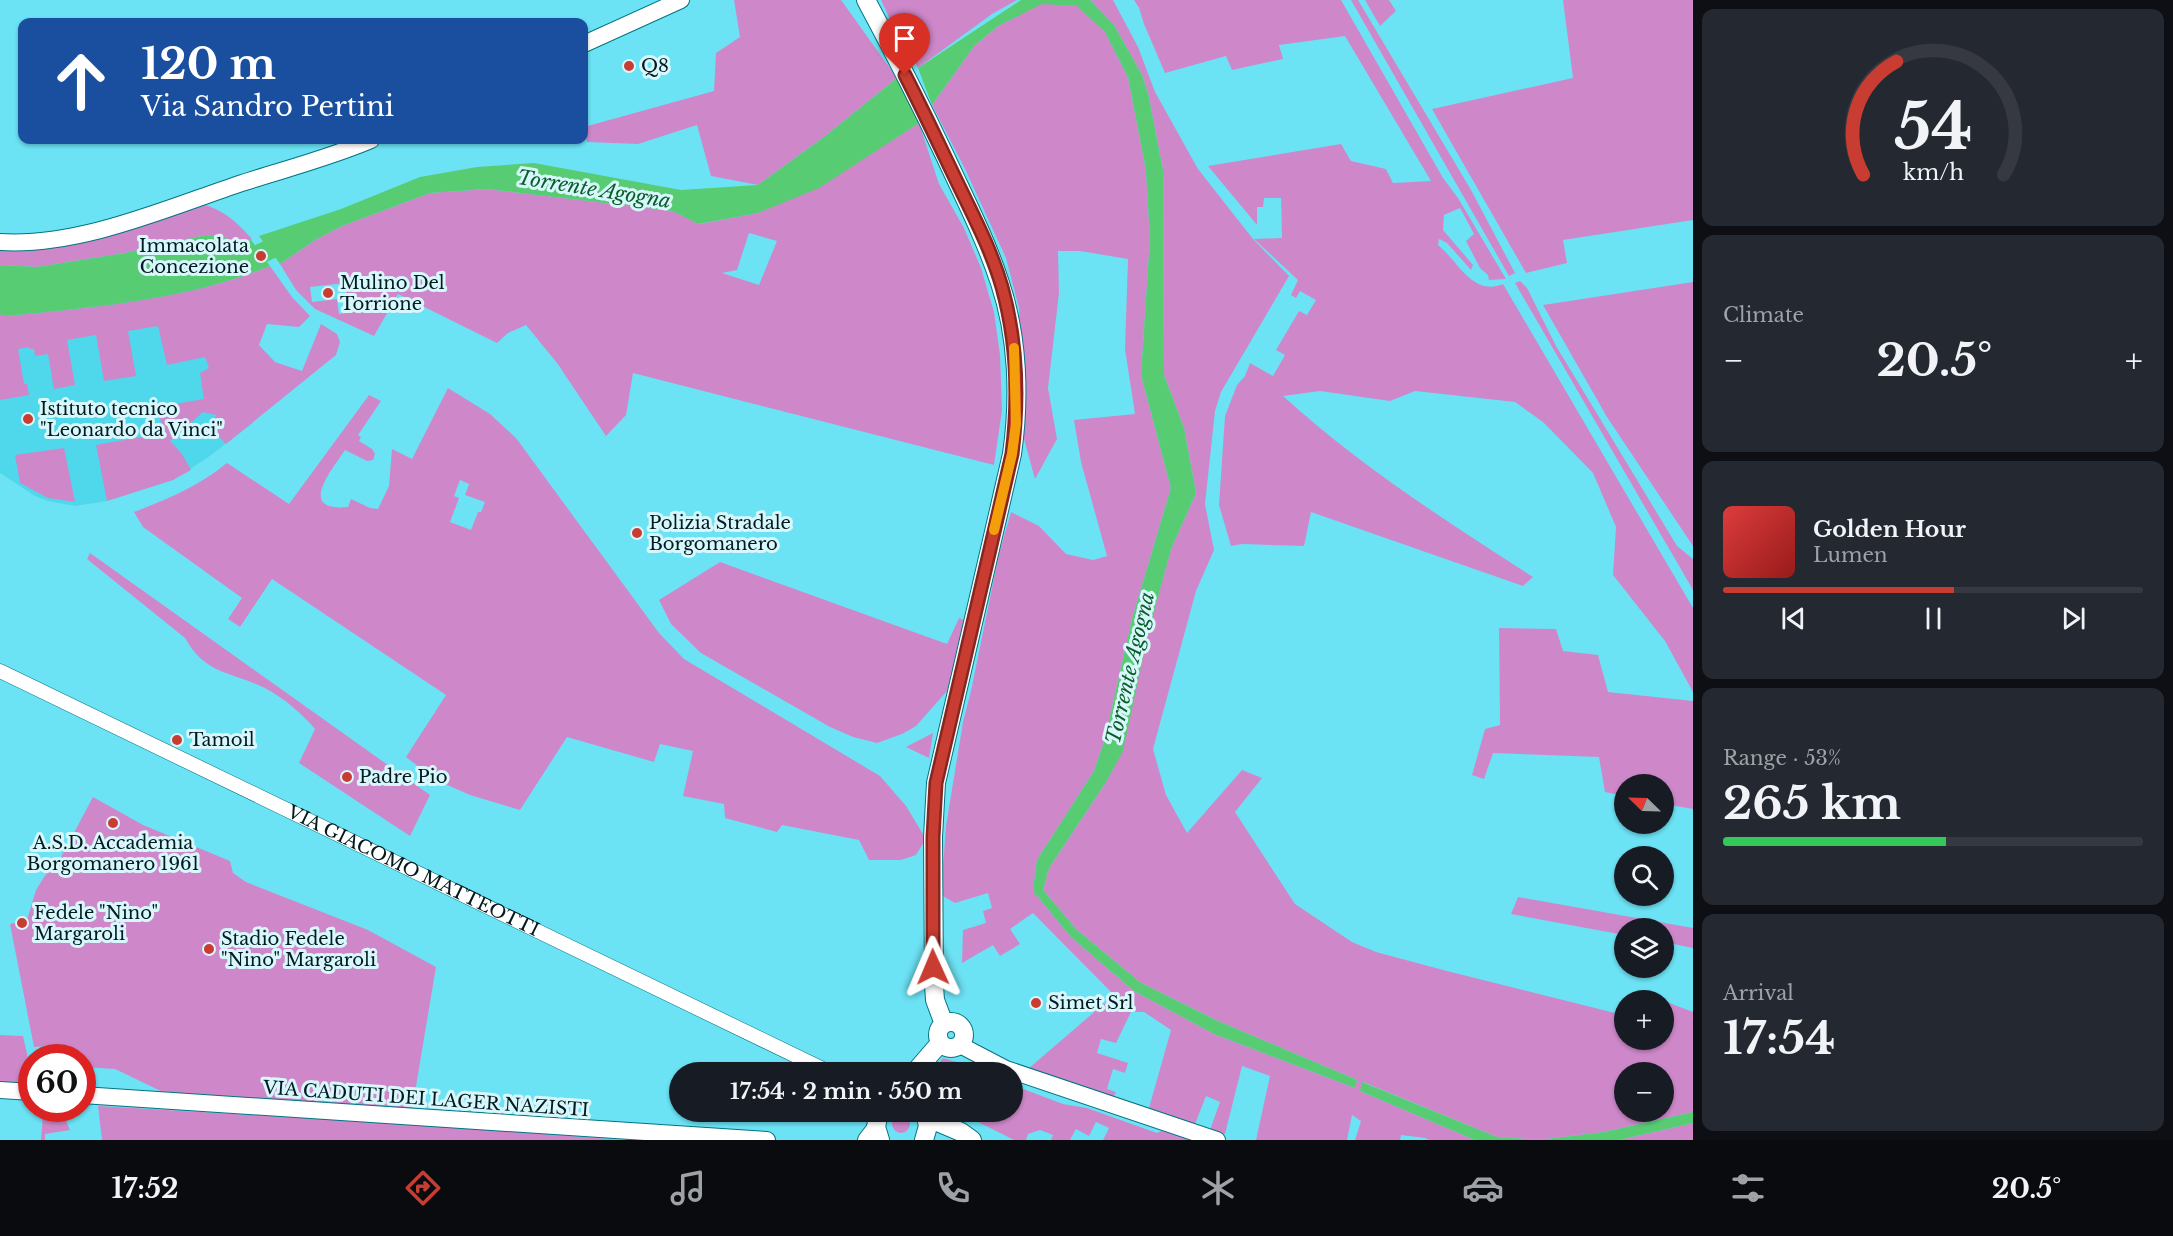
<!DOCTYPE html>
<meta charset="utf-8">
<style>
body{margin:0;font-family:"Libre Baskerville",serif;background:#242831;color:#f1f3f6;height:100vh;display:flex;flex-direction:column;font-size:22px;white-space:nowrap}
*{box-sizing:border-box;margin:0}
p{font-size:20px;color:#9ea1a6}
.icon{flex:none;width:33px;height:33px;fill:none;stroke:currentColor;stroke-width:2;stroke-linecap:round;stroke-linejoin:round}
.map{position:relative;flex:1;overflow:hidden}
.drawer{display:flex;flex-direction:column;gap:9px;padding:9px;background:#0d0f14;width:480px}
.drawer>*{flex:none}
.guide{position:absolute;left:18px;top:18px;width:570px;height:126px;border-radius:12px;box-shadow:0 2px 4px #0004;background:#1a4fa0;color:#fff;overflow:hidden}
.needle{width:39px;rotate:293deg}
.fabs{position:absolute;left:1614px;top:774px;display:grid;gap:12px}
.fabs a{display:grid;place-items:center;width:60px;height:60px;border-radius:50%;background:#171b24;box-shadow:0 2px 4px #0004;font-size:30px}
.speed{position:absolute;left:18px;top:1044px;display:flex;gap:12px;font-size:30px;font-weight:700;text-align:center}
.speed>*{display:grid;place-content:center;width:78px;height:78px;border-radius:50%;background:#171b24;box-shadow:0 2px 4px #0004;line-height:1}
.speed .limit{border:9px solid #d22;background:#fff;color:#111}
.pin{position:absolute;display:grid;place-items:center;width:51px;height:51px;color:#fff;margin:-62px -26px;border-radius:50% 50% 50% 0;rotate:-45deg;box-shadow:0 0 6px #0007}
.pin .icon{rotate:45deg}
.me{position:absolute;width:66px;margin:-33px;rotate:359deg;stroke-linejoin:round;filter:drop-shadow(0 0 4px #0008)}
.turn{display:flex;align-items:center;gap:21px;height:126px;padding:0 24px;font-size:27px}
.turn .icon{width:78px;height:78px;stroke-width:2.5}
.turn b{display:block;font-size:42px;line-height:51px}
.big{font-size:45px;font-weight:700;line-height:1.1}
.drawer .tile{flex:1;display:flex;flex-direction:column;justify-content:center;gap:9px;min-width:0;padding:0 21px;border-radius:12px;background:#242831}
.drawer .dial{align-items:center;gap:0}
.dial svg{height:156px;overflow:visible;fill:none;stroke:#363941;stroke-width:7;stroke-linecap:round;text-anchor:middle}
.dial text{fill:#f1f3f6;stroke:none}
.song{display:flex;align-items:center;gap:18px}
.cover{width:72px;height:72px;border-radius:9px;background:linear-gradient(135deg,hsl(0 70% 55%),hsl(0 70% 35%))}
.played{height:6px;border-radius:3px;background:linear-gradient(90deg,#c93c31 55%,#363941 55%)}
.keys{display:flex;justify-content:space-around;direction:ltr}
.heat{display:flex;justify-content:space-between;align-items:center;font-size:33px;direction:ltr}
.charge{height:9px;border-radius:4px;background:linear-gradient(90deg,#34c759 53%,#363941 0)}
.trip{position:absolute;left:669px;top:1062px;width:354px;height:60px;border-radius:30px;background:#171b24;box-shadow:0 2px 4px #0004;font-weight:700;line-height:60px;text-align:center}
.dock{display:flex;height:96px;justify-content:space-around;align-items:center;background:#090b0e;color:#9ea1a6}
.dock .icon{width:42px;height:42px}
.dock .selected{color:#c93c31}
.dock b{font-size:27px;color:#f1f3f6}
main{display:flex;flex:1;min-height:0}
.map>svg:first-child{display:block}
.built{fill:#4fd7eb}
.green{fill:#ce88ca;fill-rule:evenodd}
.water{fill:#58cc73}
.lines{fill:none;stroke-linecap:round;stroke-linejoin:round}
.river{stroke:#58cc73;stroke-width:20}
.tertiary-casing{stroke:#017481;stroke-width:15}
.secondary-casing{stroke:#017481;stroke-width:18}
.primary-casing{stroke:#017481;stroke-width:20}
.tertiary{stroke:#fff;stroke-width:14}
.secondary{stroke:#fff;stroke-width:16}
.primary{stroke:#fff;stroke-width:18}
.route-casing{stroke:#832720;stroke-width:15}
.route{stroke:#c93c31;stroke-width:10}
.slow{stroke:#f59e0b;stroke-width:10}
.poi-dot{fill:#c93c31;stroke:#d8f7fc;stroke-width:2}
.labels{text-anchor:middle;stroke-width:6;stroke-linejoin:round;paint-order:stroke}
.poi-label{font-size:18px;fill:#021b1f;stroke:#d8f7fc;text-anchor:start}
.street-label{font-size:18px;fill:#021b1f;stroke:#d8f7fc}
.water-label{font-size:20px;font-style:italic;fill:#085f26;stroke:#d8f7fc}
</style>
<main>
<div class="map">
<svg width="1693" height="1140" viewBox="0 0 1693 1140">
<rect width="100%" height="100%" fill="#6ce3f5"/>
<!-- built -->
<path class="built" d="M 214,284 L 253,423 L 207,458 L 173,480 L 107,501 L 75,506 L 48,501 L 35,496 L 0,473 L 0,314 L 7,316 L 92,307 L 181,293 Z"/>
<!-- green -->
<path class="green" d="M 734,0 L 841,0 L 897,78 L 824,137 L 758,185 L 711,176 L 697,125 L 638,144 L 587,142 L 584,127 L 714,91 L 716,53 L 740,37 Z
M 881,0 L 1017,0 L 992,14 L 918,68 L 894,28 Z
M 1090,0 L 1113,0 L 1138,47 L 1155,92 L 1198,169 L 1253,239 L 1289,276 L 1221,392 L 1215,411 L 1205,504 L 1214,550 L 1196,591 L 1153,749 L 1166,795 L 1187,833 L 1242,770 L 1262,778 L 1235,812 L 1295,904 L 1352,942 L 1376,952 L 1447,971 L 1615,1013 L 1624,1006 L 1624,1040 L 1664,1040 L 1664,1001 L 1693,1012 L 1693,1112 L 1604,1132 L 1539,1140 L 1497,1137 L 1363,1082 L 1360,1091 L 1475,1140 L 1430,1140 L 1425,1138 L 1401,1135 L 1400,1140 L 1355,1140 L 1361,1121 L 1352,1115 L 1347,1140 L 1256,1140 L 1270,1076 L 1242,1066 L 1225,1134 L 1210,1130 L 1220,1102 L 1206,1096 L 1195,1124 L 1149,1108 L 1171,1030 L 1144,1012 L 1131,1012 L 1116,1043 L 1101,1039 L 1097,1053 L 1128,1063 L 1125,1073 L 1113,1069 L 1107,1089 L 1116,1092 L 1113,1098 L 1028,1069 L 1114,995 L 1033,913 L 1010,929 L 1020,944 L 1000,956 L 993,945 L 962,963 L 963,930 L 986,923 L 983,911 L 992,908 L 988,893 L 955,903 L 941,895 L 946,826 L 963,722 L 971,691 L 999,554 L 1011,512 L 1039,526 L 1066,554 L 1093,560 L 1107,556 L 1081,462 L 1074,420 L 1135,414 L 1125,349 L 1128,259 L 1080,251 L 1058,251 L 1059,293 L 1048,388 L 1057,439 L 1035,479 L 1023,435 L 1019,308 L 1006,258 L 965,169 L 932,105 L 974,46 L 998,26 L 1042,3 L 1078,6 L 1105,32 L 1128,77 L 1146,170 L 1150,240 L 1141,375 L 1171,488 L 1132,619 L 1105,739 L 1094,771 L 1037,860 L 1033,891 L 1071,937 L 1134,991 L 1214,1034 L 1355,1088 L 1357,1080 L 1218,1021 L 1141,983 L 1077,930 L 1043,890 L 1049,868 L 1106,782 L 1171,549 L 1196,493 L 1184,428 L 1164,375 L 1163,170 L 1148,93 L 1142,75 L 1114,25 ZM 1624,1072 L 1664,1072 L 1664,1112 L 1624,1112 Z
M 1134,0 L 1341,0 L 1443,178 L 1458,198 L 1506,279 L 1489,280 L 1488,275 L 1480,268 L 1466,241 L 1474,234 L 1460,208 L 1444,215 L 1443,230 L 1473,265 L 1471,270 L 1447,243 L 1439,239 L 1438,245 C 1458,261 1473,297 1503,284 L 1693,608 L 1693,692 L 1665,641 L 1613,575 L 1616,527 L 1593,473 L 1543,422 L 1515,402 L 1415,391 L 1390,401 L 1320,391 L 1283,396 C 1360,466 1446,521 1533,577 L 1523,586 L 1311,512 L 1304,546 L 1242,544 L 1231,546 L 1219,505 L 1225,416 L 1237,385 L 1245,376 L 1250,363 L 1273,376 L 1285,355 L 1276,350 L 1299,311 L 1307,315 L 1316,300 L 1300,291 L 1296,298 L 1291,295 L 1298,280 L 1254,239 L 1282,238 L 1281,198 L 1264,198 L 1263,207 L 1257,207 L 1257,225 L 1208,166 L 1341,144 L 1351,161 L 1386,169 L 1393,183 L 1431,181 L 1345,36 L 1279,45 L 1283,59 L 1232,70 L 1226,56 L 1165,73 L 1144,24 L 1139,8 Z
M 1351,0 L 1358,0 L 1361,5 L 1471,190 L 1515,273 L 1509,276 Z
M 1365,0 L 1389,0 L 1396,11 L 1380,26 Z
M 1563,0 L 1693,0 L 1693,220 L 1563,240 L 1567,263 L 1526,273 L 1432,109 L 1573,78 Z
M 919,123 L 939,184 L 964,228 L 981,268 L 994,312 L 1000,355 L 1002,410 L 994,465 L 633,373 L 626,415 L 606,436 L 557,363 L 526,325 L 508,333 L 497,343 L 398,294 L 374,336 L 315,309 L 296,290 L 280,264 L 315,240 L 342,226 L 430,193 L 487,189 L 673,211 L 699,224 L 758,213 L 833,178 ZM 749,233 L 777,241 L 759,285 L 722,273 L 737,270 ZM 345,283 L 348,313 L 339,314 L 337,299 L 312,302 L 310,287 Z
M 202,204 C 224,210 238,223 252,239 L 246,242 L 206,235 L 125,253 L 37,267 L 0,265 L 0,242 Z
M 270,266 L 292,297 L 310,316 L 299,327 L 267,324 L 259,345 L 275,362 L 302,371 L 321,324 L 337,334 L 340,342 L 336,355 L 226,444 L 212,430 L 216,415 L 203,412 L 170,441 L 182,454 L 191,470 L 173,480 L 107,501 L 96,445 L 163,433 L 157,403 L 163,402 L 164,406 L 204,399 L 200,373 L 209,368 L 205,357 L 167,365 L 158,326 L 128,331 L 136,376 L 104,381 L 96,335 L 67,340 L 75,385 L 54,389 L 48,354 L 35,356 L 34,349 L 30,349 L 30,347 L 18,349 L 24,384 L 27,384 L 29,395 L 0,400 L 0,314 L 7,316 C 94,307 187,300 270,266 Z
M 1520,281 L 1527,288 L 1556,346 L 1677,546 L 1693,559 L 1693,590 L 1515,283 Z
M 1693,282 L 1693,546 L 1607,417 L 1543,305 Z
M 448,388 L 490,414 L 516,438 L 659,633 L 684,659 L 880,776 L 906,806 L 926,839 L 916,855 L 901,860 L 869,860 L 859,840 L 782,825 L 777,832 L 725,818 L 724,804 L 683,796 L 693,751 L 660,744 L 654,762 L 567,737 L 520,810 L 470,795 L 436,780 L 406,757 L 446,695 L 272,579 L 240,627 L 228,619 L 242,598 L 143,527 L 134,512 C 168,499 199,486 227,463 L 289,504 L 369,395 L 381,401 L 358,435 L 361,437 L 359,441 L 372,449 L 375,454 L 373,460 L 367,461 L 345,450 C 332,470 296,512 348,507 L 351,499 L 370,508 L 378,509 L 389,486 L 392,449 L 412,459 ZM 460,480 L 469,484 L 465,495 L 485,502 L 481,512 L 478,512 L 471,530 L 450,522 L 459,498 L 454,496 Z
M 64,448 L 75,502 L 48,498 L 20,483 L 15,455 Z
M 90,553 L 430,795 L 410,836 L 299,763 L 315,729 C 300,712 285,699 265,688 C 230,671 206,675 185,638 L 87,559 Z
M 720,562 L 947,644 L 959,618 L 966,621 L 947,691 L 916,726 L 902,734 L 877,743 L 853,737 L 830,727 L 701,653 L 671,624 L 659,600 Z
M 1499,628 L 1556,629 L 1563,651 L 1598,655 L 1608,692 L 1693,701 L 1693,809 L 1664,804 L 1664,784 L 1624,784 L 1624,796 L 1605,792 L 1599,757 L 1493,753 L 1484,779 L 1472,775 L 1485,729 L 1500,725 Z
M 933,733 L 929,758 L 906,747 Z
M 93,797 L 143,825 L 230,861 L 233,873 L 246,882 L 368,930 L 436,967 L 412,1110 L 169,1095 L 115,1069 L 83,1067 L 82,1058 L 78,1057 C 68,1039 52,1046 34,1047 L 10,924 L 27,920 L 36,890 L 44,877 L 60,859 Z
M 1518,897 L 1693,928 L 1693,948 L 1664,942 L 1664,928 L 1624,928 L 1624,935 L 1511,914 Z
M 0,1035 L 23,1036 L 31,1071 L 31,1080 L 27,1086 L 0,1084 Z
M 943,1058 L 957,1062 L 979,1072 L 932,1072 Z
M 1013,1085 L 1063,1104 L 1087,1108 L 1157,1133 L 1163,1130 L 1196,1140 L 1103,1140 L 1109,1128 L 1096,1122 L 1089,1136 L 1076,1129 L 1070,1140 L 1051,1140 L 1053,1135 L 1040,1130 L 1028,1134 L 1026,1140 L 1014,1140 L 958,1112 L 1012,1112 Z
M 98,1106 L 459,1127 L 621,1140 L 102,1140 Z
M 43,1114 L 64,1116 L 70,1130 L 45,1134 L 45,1140 L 41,1140 Z
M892 1124a9 9 0 1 1 18 0a9 9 0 1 1-18 0Z
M 1693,1123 L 1693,1140 L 1619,1140 Z"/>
<!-- water -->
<path class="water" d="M 1021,0 L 1090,0 L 1114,25 L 1142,75 L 1148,93 L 1163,170 L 1164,375 L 1184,428 L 1196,493 L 1171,549 L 1148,634 L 1123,751 L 1106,782 L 1049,868 L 1043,890 L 1077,930 L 1141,983 L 1218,1021 L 1357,1080 L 1355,1088 L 1214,1034 L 1134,991 L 1071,937 L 1033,891 L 1037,860 L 1094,771 L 1105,739 L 1132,619 L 1171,488 L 1141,375 L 1150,240 L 1146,170 L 1128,77 L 1105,32 L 1077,6 L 1042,4 L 998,26 L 974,46 L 932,105 L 918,68 Z
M 897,78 L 919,123 L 819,188 L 758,213 L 698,224 L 673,211 L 487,189 L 430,193 L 342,226 L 315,240 L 280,264 L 272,253 L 274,250 L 272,247 L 267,247 L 259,236 L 341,209 L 420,177 L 477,167 L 534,163 L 681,190 L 758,185 L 824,137 Z
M 206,235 L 246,242 L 251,240 L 270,266 C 187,300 94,307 6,316 L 0,314 L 0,265 L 37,267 L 125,253 Z
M 1362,1082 L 1497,1137 L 1539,1140 L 1604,1132 L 1693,1112 L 1693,1123 L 1619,1140 L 1475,1140 L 1360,1091 Z"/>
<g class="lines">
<!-- river -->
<path class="river" d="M 237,260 L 254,257 L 295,237"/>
<defs>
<g id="tertiary">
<path id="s1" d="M 0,671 L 829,1072"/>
</g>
<path id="secondary" d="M 584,44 L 681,0
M 0,242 C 80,247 167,208 242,183 C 285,169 329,158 371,140
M 960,1045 L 1006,1069 L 1217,1140
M 0,1090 L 32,1092
M 82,1095 L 767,1140
M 866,1140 L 876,1127"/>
<path id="primary" d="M 866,0 C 894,52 921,105 946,158 C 965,199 986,240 1000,283 C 1018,337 1020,398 1012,454 L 936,783 L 933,837 L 934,985 L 935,1000 L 944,1024
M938 1035a13 13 0 1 1 26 0a13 13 0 1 1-26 0Z
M 915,1072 L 940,1043
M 879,1112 L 876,1127 L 880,1140
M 928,1118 L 961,1132 L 972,1140
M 924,1140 L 928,1126 L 925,1112"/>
</defs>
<!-- tertiary casing -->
<use href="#tertiary" class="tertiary-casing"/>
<!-- secondary casing -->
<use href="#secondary" class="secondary-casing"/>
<!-- primary casing -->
<use href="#primary" class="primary-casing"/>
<!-- tertiary -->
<use href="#tertiary" class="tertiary"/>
<!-- secondary -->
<use href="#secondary" class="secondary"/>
<!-- primary -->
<use href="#primary" class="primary"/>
</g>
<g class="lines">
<defs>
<path id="route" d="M 905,75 C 924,112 941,149 959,186 C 975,219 992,252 1002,287 C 1017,341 1019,398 1012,454 L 936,783 L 933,837 L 933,967"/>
</defs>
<!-- route casing -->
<use href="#route" class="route-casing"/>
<!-- route -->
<use href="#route" class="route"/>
<!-- slow -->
<path class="slow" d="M 994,530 L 1012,454 L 1016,424 L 1014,348"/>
</g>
<!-- markers -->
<g class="poi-dot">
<circle cx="629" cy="66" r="6"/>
<circle cx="261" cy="256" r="6"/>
<circle cx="328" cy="293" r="6"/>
<circle cx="28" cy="419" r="6"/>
<circle cx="637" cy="533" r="6"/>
<circle cx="177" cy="740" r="6"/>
<circle cx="347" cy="777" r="6"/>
<circle cx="113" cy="823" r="6"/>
<circle cx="22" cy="923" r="6"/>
<circle cx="209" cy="949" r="6"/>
<circle cx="1036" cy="1003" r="6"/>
</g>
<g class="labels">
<!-- poi labels -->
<g class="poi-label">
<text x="641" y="72">Q8</text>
<text x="249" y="252" text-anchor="end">Immacolata<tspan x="249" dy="21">Concezione</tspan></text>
<text x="340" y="289">Mulino Del<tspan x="340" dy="21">Torrione</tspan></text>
<text x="40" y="415">Istituto tecnico<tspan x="40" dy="21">"Leonardo da Vinci"</tspan></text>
<text x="649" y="529">Polizia Stradale<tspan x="649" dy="21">Borgomanero</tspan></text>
<text x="189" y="746">Tamoil</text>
<text x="359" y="783">Padre Pio</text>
<text x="113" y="849" text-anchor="middle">A.S.D. Accademia<tspan x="113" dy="21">Borgomanero 1961</tspan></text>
<text x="34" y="919">Fedele "Nino"<tspan x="34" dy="21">Margaroli</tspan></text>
<text x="221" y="945">Stadio Fedele<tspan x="221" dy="21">"Nino" Margaroli</tspan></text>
<text x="1048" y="1009">Simet Srl</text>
</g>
<!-- street labels -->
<g class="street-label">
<text dy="6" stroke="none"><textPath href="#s1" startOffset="459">VIA GIACOMO MATTEOTTI</textPath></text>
<text transform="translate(426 1099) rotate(4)" y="6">VIA CADUTI DEI LAGER NAZISTI</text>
</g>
<!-- water labels -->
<g class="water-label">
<text transform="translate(594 189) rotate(9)" y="7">Torrente Agogna</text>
<text transform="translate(1130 668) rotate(-77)" y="7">Torrente Agogna</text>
</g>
</g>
</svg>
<div class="fabs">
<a><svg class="needle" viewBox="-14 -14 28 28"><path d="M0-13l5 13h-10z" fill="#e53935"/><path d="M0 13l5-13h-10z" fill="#9ea1a6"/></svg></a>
<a><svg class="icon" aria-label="search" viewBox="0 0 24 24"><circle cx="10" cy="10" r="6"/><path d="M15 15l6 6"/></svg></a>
<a><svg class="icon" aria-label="layers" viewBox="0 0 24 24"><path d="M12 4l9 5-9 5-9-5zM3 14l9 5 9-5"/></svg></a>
<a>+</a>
<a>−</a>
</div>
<div class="speed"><div class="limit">60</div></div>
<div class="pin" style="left:905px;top:75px;background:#d93025"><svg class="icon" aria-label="arrive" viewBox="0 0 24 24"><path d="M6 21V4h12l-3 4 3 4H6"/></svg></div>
<svg class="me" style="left:933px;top:967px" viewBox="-20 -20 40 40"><path d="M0-17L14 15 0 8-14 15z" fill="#c93c31" stroke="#fff" stroke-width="4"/></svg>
<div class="trip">17:54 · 2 min · 550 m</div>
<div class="guide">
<div class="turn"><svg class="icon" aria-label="ahead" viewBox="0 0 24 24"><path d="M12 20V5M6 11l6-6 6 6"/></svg><div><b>120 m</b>Via Sandro Pertini</div></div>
</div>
</div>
<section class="drawer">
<div class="tile dial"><svg viewBox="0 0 100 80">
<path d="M14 69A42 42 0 1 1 86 69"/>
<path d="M14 69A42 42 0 0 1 31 11" stroke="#c93c31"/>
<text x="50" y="56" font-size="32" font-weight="700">54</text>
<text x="50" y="72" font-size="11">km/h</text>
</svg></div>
<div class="tile"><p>Climate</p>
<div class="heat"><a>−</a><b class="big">20.5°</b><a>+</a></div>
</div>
<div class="tile">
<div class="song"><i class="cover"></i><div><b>Golden Hour</b><p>Lumen</p></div></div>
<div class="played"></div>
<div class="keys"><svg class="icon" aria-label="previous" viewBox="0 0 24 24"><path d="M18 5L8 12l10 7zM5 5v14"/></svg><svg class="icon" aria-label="pause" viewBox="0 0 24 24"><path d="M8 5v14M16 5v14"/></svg><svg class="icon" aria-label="next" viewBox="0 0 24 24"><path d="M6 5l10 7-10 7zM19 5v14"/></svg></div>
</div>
<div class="tile"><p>Range · 53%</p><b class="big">265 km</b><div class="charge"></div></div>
<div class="tile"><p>Arrival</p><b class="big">17:54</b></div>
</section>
</main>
<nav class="dock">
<b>17:52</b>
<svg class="icon selected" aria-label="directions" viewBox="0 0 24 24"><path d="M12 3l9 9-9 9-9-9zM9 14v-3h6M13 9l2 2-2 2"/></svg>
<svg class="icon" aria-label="music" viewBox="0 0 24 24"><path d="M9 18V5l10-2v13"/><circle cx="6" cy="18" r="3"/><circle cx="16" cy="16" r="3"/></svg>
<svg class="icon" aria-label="phone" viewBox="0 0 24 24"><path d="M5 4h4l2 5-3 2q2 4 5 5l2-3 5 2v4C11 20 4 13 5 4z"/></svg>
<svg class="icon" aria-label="climate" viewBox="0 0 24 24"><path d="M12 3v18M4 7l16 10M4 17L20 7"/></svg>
<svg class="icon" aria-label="car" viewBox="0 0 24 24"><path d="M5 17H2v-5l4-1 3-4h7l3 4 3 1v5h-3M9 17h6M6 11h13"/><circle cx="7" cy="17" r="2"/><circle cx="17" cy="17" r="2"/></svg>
<svg class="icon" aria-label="filters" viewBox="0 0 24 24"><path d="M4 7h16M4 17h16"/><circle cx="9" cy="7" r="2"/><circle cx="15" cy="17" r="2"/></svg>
<b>20.5°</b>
</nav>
